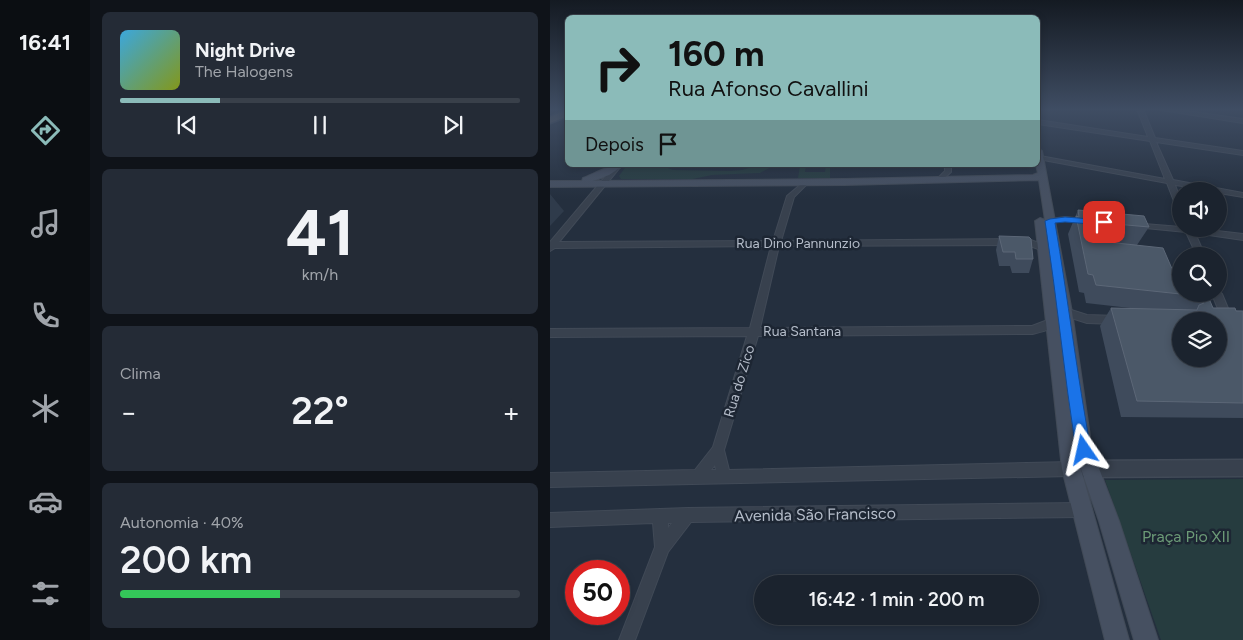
<!DOCTYPE html>
<html lang="pt">
<meta charset="utf-8">
<style>
body{margin:0;font-family:Figtree,sans-serif;background:#242b36;color:#f1f3f6;height:100vh;display:flex;flex-direction:column;font-size:19px;white-space:nowrap}
*{box-sizing:border-box;margin:0}
p{font-size:16px;color:#a0a4aa}
.icon{flex:none;width:28px;height:28px;fill:none;stroke:currentColor;stroke-width:2;stroke-linecap:round;stroke-linejoin:round}
.map{position:relative;flex:1;overflow:hidden}
.drawer{display:flex;flex-direction:column;gap:12px;padding:12px;background:#0f1319;width:460px}
.drawer>*{flex:none}
.top-card{position:absolute;left:15px;top:15px;width:475px;height:152px;border-radius:8px;box-shadow:0 2px 8px #0003,0 0 0 1px #39404a;background:#8bbbb9;color:#111;overflow:hidden}
.buttons{position:absolute;left:622px;top:182px;display:grid;gap:10px}
.buttons a{display:grid;place-items:center;width:55px;height:55px;border-radius:50%;background:#1b232e;box-shadow:0 2px 8px #0003,0 0 0 1px #39404a;font-size:25px}
.speed{position:absolute;left:15px;top:560px;display:flex;gap:10px;font-size:25px;font-weight:700;text-align:center}
.speed>*{display:grid;place-content:center;width:65px;height:65px;border-radius:50%;background:#1b232e;box-shadow:0 2px 8px #0003,0 0 0 1px #39404a;line-height:1}
.speed .limit{border:8px solid #d22;background:#fff;color:#111}
.pin{position:absolute;display:grid;place-items:center;width:42px;height:42px;color:#fff;margin:-21px;border-radius:10px;box-shadow:0 2px 8px #0006}
.me{position:absolute;width:55px;margin:-28px;rotate:349deg;stroke-linejoin:round;filter:drop-shadow(0 0 4px #0008)}
.turn{display:flex;align-items:center;gap:18px;height:105px;padding:0 20px;font-size:22px}
.turn .icon{width:65px;height:65px;stroke-width:2.5}
.turn b{display:block;font-size:35px;line-height:42px}
.then{display:flex;align-items:center;height:48px;padding:0 20px;background:#0003;gap:10px;font-size:19px}
.big{font-size:38px;font-weight:600;line-height:1.1}
.drawer .widget{flex:1;display:flex;flex-direction:column;justify-content:center;gap:8px;min-width:0;padding:0 18px;border-radius:8px;background:#242b36}
.drawer .dial{align-items:center;gap:0}
.dial b{font-size:65px;line-height:1}
.song{display:flex;align-items:center;gap:15px}
.cover{width:60px;height:60px;border-radius:8px;background:linear-gradient(135deg,hsl(200 70% 55%),hsl(70 70% 35%))}
.played{height:5px;border-radius:2px;background:linear-gradient(90deg,#8bbbb9 25%,#39404a 25%)}
.keys{display:flex;justify-content:space-around;direction:ltr}
.heat{display:flex;justify-content:space-between;align-items:center;font-size:28px;direction:ltr}
.charge{height:8px;border-radius:4px;background:linear-gradient(90deg,#34c759 40%,#39404a 0)}
.trip{position:absolute;left:204px;top:575px;width:285px;height:50px;border-radius:25px;background:#1b232e;box-shadow:0 2px 8px #0003,0 0 0 1px #39404a;font-weight:600;line-height:50px;text-align:center}
main{display:flex;flex:1;min-height:0}
.menu{display:flex;flex-direction:column;width:90px;justify-content:space-around;align-items:center;background:#0b0e12;color:#a0a4aa}
.menu .icon{width:35px;height:35px}
.menu .active{color:#8bbbb9}
.menu b{font-size:22px;color:#f1f3f6}
.map>svg:first-child{display:block}
.green{fill:#263c3f}
.lines{fill:none;stroke-linecap:round;stroke-linejoin:round}
.minor-casing{stroke:#414a57;stroke-width:2}
.tertiary-casing{stroke:#414a57;stroke-width:3}
.secondary-casing{stroke:#414a57;stroke-width:2}
.trunk-casing{stroke:#434c59;stroke-width:3}
.minor{fill:#38414e;fill-rule:evenodd}
.tertiary{fill:#38414e;fill-rule:evenodd}
.secondary{fill:#465061;fill-rule:evenodd}
.trunk{fill:#656462;fill-rule:evenodd}
.wall{fill:#3f4b5c}
.shaded-wall{fill:#2f3b4b}
.building{fill:#4b5868;stroke:#5c6777;fill-rule:evenodd}
.route{fill:#1a73e8;stroke:#114b97}
.labels{text-anchor:middle;stroke-width:5;stroke-linejoin:round;paint-order:stroke}
.street-label{font-size:14px;fill:#b4bcc9;stroke:#1d2633}
.near-street-label{font-size:16px;fill:#b4bcc9;stroke:#1d2633}
.near-park-label{font-size:16px;fill:#6b9a76;stroke:#1d2633}
</style>
<main>
<nav class="menu">
<b>16:41</b>
<svg class="icon active" aria-label="directions" viewBox="0 0 24 24"><path d="M12 3l9 9-9 9-9-9zM9 14v-3h6M13 9l2 2-2 2"/></svg>
<svg class="icon" aria-label="music" viewBox="0 0 24 24"><path d="M9 18V5l10-2v13"/><circle cx="6" cy="18" r="3"/><circle cx="16" cy="16" r="3"/></svg>
<svg class="icon" aria-label="phone" viewBox="0 0 24 24"><path d="M5 4h4l2 5-3 2q2 4 5 5l2-3 5 2v4C11 20 4 13 5 4z"/></svg>
<svg class="icon" aria-label="climate" viewBox="0 0 24 24"><path d="M12 3v18M4 7l16 10M4 17L20 7"/></svg>
<svg class="icon" aria-label="car" viewBox="0 0 24 24"><path d="M5 17H2v-5l4-1 3-4h7l3 4 3 1v5h-3M9 17h6M6 11h13"/><circle cx="7" cy="17" r="2"/><circle cx="17" cy="17" r="2"/></svg>
<svg class="icon" aria-label="filters" viewBox="0 0 24 24"><path d="M4 7h16M4 17h16"/><circle cx="9" cy="7" r="2"/><circle cx="15" cy="17" r="2"/></svg>
</nav>
<section class="drawer">
<div class="widget">
<div class="song"><i class="cover"></i><div><b>Night Drive</b><p>The Halogens</p></div></div>
<div class="played"></div>
<div class="keys"><svg class="icon" aria-label="previous" viewBox="0 0 24 24"><path d="M18 5L8 12l10 7zM5 5v14"/></svg><svg class="icon" aria-label="pause" viewBox="0 0 24 24"><path d="M8 5v14M16 5v14"/></svg><svg class="icon" aria-label="next" viewBox="0 0 24 24"><path d="M6 5l10 7-10 7zM19 5v14"/></svg></div>
</div>
<div class="widget dial"><b>41</b><p>km/h</p></div>
<div class="widget"><p>Clima</p>
<div class="heat"><a>−</a><b class="big">22°</b><a>+</a></div>
</div>
<div class="widget"><p>Autonomia · 40%</p><b class="big">200 km</b><div class="charge"></div></div>
</section>
<div class="map">
<svg width="693" height="640" viewBox="0 0 693 640">
<rect width="100%" height="100%" fill="#242f3e"/>
<!-- green -->
<path class="green" d="M 77,165 L 111,165 L 123,170 L 179,171 L 192,170 L 209,165 L 221,167 L 210,173 L 162,175 L 143,179 L 71,179 L 69,176 Z
M 250,165 L 256,165 L 255,172 L 275,172 L 276,165 L 280,165 L 280,178 L 248,178 Z
M 693,479 L 693,640 L 611,640 L 555,480 Z"/>
<g class="lines">
<defs>
<path id="minor" d="M 587,109 L 593,109 L 605,138 L 693,151 L 693,155 L 606,142 L 623,180 L 693,193 L 693,197 L 669,193 L 669,191 L 625,185 L 631,201 L 631,211 L 627,209 L 617,183 L 488,159 L 488,157 L 490,156 L 615,179 L 600,141 L 488,124 L 488,120 L 598,137 Z
M 605,109 L 622,109 L 693,119 L 693,123 Z
M 65,165 L 71,166 L 9,242 L 223,241 L 237,196 L 256,180 L 259,182 L 244,197 L 231,241 L 478,239 L 497,246 L 498,248 L 494,251 L 477,245 L 229,246 L 210,328 L 482,326 L 503,318 L 507,319 L 508,322 C 502,330 491,332 482,334 L 208,336 L 174,450 L 179,470 L 521,462 L 526,464 L 528,469 L 526,474 L 521,476 L 0,487 L 0,473 L 145,470 L 163,447 L 197,336 L 0,337 L 0,329 L 200,328 L 221,246 L 5,248 L 0,251 L 0,242 ZM 165,465 L 166,470 L 161,470 Z
M 395,165 L 401,165 L 401,172 L 391,181 L 387,181 L 387,179 L 395,171 Z
M 515,217 L 536,219 L 540,221 L 536,223 L 515,221 L 500,223 L 496,221 L 500,219 Z
M 582,223 L 631,227 L 631,229 L 650,229 L 693,234 L 693,240 L 645,233 L 655,256 L 647,256 L 636,232 L 585,227 L 582,227 Z
M 669,291 L 672,294 L 682,318 L 681,321 L 673,321 L 662,294 L 669,294 Z
M 515,308 L 537,315 L 568,316 L 572,317 L 573,320 L 572,323 L 568,324 L 537,323 L 512,315 L 510,312 Z
M 531,503 L 536,505 L 538,510 L 536,515 L 531,517 L 141,522 L 118,552 L 85,640 L 69,640 L 105,547 L 103,523 L 0,527 L 0,513 L 138,508 ZM 118,523 L 122,523 L 118,528 Z"/>
<path id="tertiary" d="M 693,460 L 693,476 L 533,477 L 527,475 L 525,469 L 527,463 L 533,461 Z"/>
<path id="secondary" d="M 488,148 L 492,151 L 522,312 L 542,450 L 569,521 L 608,640 L 584,640 L 549,521 L 530,466 L 579,640 L 555,640 L 512,469 L 485,221 L 490,218 L 495,220 L 489,180 L 295,185 L 0,187 L 0,181 L 32,181 L 33,178 C 46,173 59,165 74,165 L 59,175 L 43,181 L 295,179 L 483,175 L 488,173 L 486,165 Z"/>
<path id="trunk" d="M 18,109 L 18,116 L 0,123 L 0,117 Z"/>
</defs>
<!-- minor casing -->
<use href="#minor" class="minor-casing"/>
<!-- tertiary casing -->
<use href="#tertiary" class="tertiary-casing"/>
<!-- secondary casing -->
<use href="#secondary" class="secondary-casing"/>
<!-- trunk casing -->
<use href="#trunk" class="trunk-casing"/>
<!-- minor -->
<use href="#minor" class="minor"/>
<!-- tertiary -->
<use href="#tertiary" class="tertiary"/>
<!-- secondary -->
<use href="#secondary" class="secondary"/>
<!-- trunk -->
<use href="#trunk" class="trunk"/>
</g>
<!-- wall -->
<path class="wall" d="M 528,210 L 599,227 L 587,245 L 626,278 L 657,294 L 663,308 L 693,311 L 693,418 L 571,417 L 550,326 L 561,308 L 580,308 L 536,303 L 534,293 L 529,292 L 518,234 Z
M 449,236 L 483,259 L 479,273 L 462,273 L 460,266 L 449,266 L 446,250 Z"/>
<!-- shaded-wall -->
<path class="shaded-wall" d="M 0,194 L 14,211 L 0,226 Z"/>
<!-- building -->
<path class="building" d="M 528,210 L 594,216 L 599,227 L 543,222 L 548,241 L 613,248 L 626,278 L 631,278 L 631,294 L 657,294 L 663,308 L 685,308 L 686,311 L 693,311 L 693,403 L 587,401 L 561,308 L 647,310 L 649,305 L 654,303 L 649,299 L 649,296 L 546,285 L 543,275 L 538,274 L 526,216 L 529,217 ZM 631,321 L 669,321 L 669,359 L 631,359 Z
M 449,236 L 479,237 L 481,239 L 483,259 L 466,259 L 465,252 L 453,252 Z"/>
<!-- sky -->
<linearGradient id="sky" x2="0" y2="1"><stop stop-color="#141a22"/><stop offset="0.55" stop-color="#3f4d63"/><stop offset="1" stop-color="#3f4d63" stop-opacity="0"/></linearGradient>
<rect width="693" height="199" fill="url(#sky)"/>
<!-- route -->
<path class="route" d="M 515,217 L 554,220 L 558,222 L 554,225 L 515,222 L 505,223 C 518,299 527,375 541,450 L 539,455 L 534,458 L 528,455 L 526,450 C 514,374 507,298 495,221 L 500,219 Z"/>
<g class="labels">
<!-- street labels -->
<g class="street-label">
<text x="248" y="248">Rua Dino Pannunzio</text>
<text x="252" y="336">Rua Santana</text>
<text transform="translate(189 381) rotate(-73)" y="5">Rua do Zico</text>
</g>
<!-- near-street labels -->
<g class="near-street-label">
<text transform="translate(265 514) rotate(-1)" y="6">Avenida São Francisco</text>
</g>
<!-- near-park labels -->
<g class="near-park-label">
<text x="636" y="542">Praça Pio XII</text>
</g>
</g>
</svg>
<div class="buttons">
<a><svg class="icon" aria-label="sound" viewBox="0 0 24 24"><path d="M4 9h4l5-4v14l-5-4H4zM17 9q2 3 0 6"/></svg></a>
<a><svg class="icon" aria-label="search" viewBox="0 0 24 24"><circle cx="10" cy="10" r="6"/><path d="M15 15l6 6"/></svg></a>
<a><svg class="icon" aria-label="layers" viewBox="0 0 24 24"><path d="M12 4l9 5-9 5-9-5zM3 14l9 5 9-5"/></svg></a>
</div>
<div class="speed"><div class="limit">50</div></div>
<div class="pin" style="left:554px;top:222px;background:#d93025"><svg class="icon" aria-label="arrive" viewBox="0 0 24 24"><path d="M6 21V4h12l-3 4 3 4H6"/></svg></div>
<svg class="me" style="left:534px;top:450px" viewBox="-20 -20 40 40"><path d="M0-17L14 15 0 8-14 15z" fill="#1a73e8" stroke="#fff" stroke-width="4"/></svg>
<div class="trip">16:42 · 1 min · 200 m</div>
<div class="top-card">
<div class="turn"><svg class="icon" aria-label="right" viewBox="0 0 24 24"><path d="M7 20v-9h11M14 6l5 5-5 5"/></svg><div><b>160 m</b>Rua Afonso Cavallini</div></div>
<div class="then">Depois<svg class="icon" aria-label="arrive" viewBox="0 0 24 24"><path d="M6 21V4h12l-3 4 3 4H6"/></svg></div>
</div>
</div>
</main>
